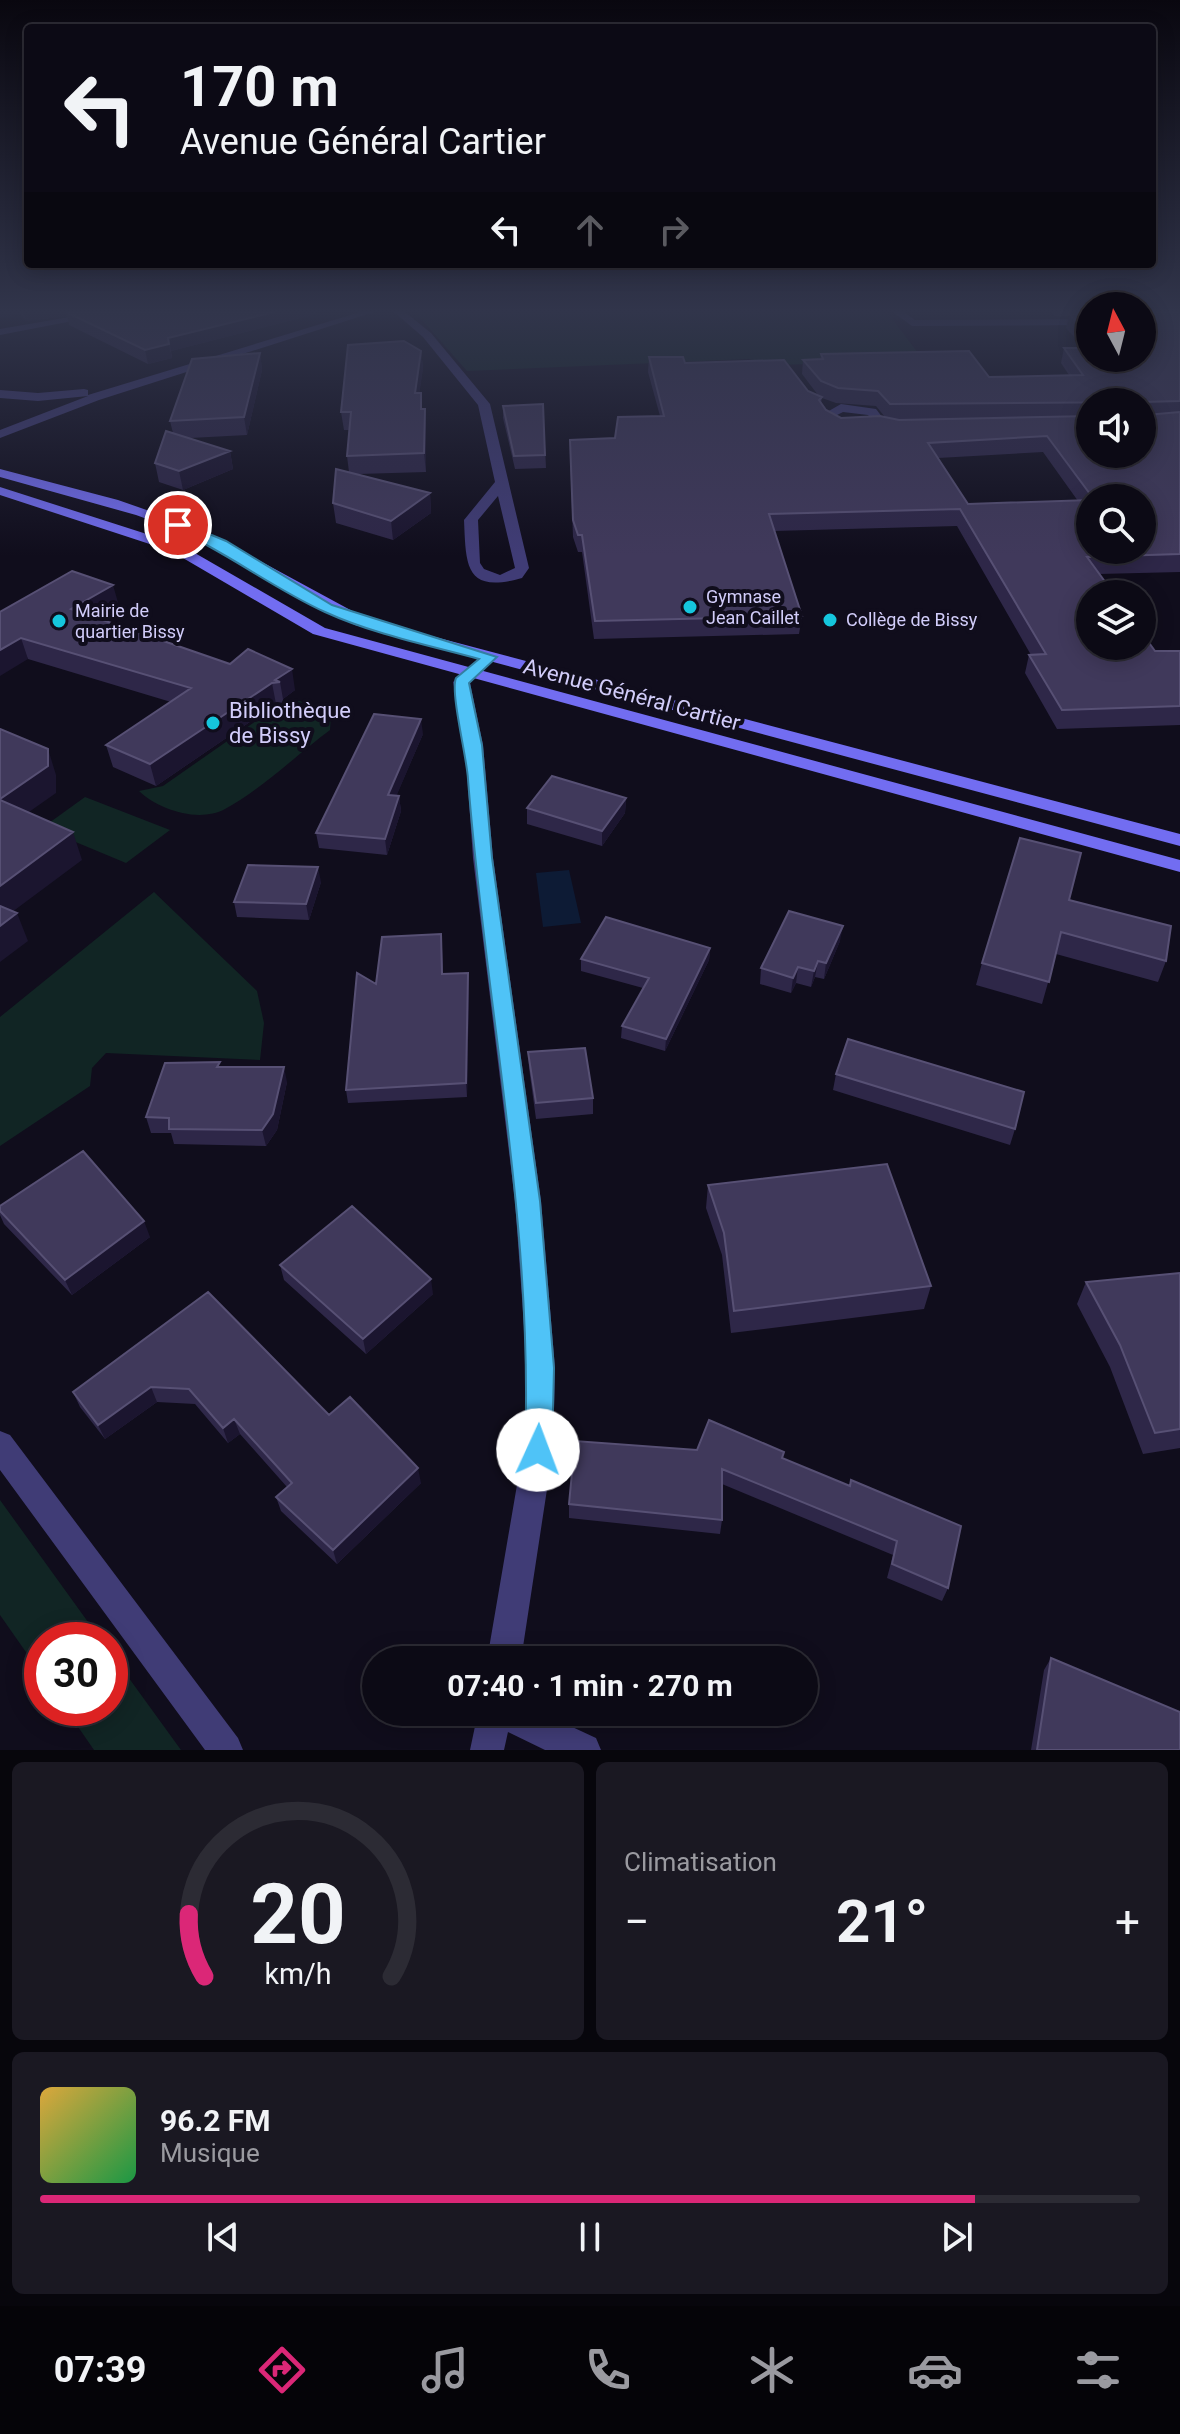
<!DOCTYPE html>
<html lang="fr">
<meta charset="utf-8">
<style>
body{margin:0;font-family:Roboto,sans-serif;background:#1a1822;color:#f1f3f6;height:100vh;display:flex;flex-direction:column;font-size:30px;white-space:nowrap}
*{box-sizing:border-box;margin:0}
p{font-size:26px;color:#9a9aa0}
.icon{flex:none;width:44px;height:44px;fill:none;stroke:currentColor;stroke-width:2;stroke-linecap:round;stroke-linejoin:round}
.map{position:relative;height:1750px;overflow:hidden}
.details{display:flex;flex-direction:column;gap:12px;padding:12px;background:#07060c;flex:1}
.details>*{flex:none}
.guide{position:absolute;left:24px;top:24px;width:1132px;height:244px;border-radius:8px;box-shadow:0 4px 20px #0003,0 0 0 2px #2c2b34;background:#0c0a15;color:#f1f3f6;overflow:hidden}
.needle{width:52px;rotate:353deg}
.tools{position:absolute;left:1076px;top:292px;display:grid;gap:16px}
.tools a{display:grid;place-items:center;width:80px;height:80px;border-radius:50%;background:#0c0a15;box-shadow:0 4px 20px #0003,0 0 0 2px #2c2b34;font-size:40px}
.speed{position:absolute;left:24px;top:1622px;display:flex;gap:16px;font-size:40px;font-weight:700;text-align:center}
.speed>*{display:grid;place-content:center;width:104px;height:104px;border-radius:50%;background:#0c0a15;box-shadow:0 4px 20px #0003,0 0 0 2px #2c2b34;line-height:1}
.speed .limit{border:12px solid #d22;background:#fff;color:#111}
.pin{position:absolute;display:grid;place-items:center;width:68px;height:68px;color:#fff;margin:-34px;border:4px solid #fff;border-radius:50%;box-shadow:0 2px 8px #0007}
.me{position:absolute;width:88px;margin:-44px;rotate:2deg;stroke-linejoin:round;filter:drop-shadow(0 0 6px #0008)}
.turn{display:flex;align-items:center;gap:28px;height:168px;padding:0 24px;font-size:36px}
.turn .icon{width:104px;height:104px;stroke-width:2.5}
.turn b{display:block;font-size:56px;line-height:68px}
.lanes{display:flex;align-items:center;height:76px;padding:0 24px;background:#0003;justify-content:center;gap:40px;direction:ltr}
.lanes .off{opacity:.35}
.big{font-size:60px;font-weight:700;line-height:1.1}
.details .card{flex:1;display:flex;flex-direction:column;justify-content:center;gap:12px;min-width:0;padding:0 28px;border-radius:12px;background:#1a1822}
.details .dial{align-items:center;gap:0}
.dial svg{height:208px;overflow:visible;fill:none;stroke:#2c2b34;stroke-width:7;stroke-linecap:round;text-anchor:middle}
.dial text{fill:#f1f3f6;stroke:none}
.song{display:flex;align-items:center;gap:24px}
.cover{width:96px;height:96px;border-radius:12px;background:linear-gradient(135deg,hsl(40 70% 55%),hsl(140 70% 35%))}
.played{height:8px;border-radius:4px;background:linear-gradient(90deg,#db2777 85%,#2c2b34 85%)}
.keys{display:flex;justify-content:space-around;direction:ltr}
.heat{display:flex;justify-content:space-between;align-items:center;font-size:44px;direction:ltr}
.details .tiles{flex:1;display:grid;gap:12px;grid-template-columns:1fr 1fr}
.card:last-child{grid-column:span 2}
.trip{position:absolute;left:362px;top:1646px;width:456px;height:80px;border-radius:40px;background:#0c0a15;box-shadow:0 4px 20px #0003,0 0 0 2px #2c2b34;font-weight:700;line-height:80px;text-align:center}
.tab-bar{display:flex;height:128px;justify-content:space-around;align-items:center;background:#050408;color:#9a9aa0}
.tab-bar .icon{width:56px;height:56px}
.tab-bar .on{color:#db2777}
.tab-bar b{font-size:36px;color:#f1f3f6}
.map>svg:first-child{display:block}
.green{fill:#112524}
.water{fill:#0d1b35}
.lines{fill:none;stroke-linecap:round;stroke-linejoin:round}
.street{fill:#403c76;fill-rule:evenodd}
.secondary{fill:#726df1;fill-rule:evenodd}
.wall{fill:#2e2748;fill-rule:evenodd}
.shaded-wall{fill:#1b152f}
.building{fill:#40395b;stroke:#575074;stroke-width:2;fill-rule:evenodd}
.route{fill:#4fc3f7;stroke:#337fa1;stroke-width:2}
.poi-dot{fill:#15c6dd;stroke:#100d1c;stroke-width:3}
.labels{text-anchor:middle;stroke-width:8;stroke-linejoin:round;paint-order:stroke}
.far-poi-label{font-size:18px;fill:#d2cdfa;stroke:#100d1c;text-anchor:start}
.street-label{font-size:22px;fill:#d2cdfa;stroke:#100d1c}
.poi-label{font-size:22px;fill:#d2cdfa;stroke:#100d1c;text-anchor:start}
</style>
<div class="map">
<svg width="1180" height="1750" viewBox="0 0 1180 1750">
<rect width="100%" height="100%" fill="#100d1c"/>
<!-- green -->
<path class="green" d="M 415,312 L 887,312 L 924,361 L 774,365 L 749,359 L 467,371 Z
M 295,700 L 320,706 L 331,714 L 330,730 C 299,753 258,792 225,809 C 199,823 159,810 139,791 L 163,786 L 273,709 Z
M 85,797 L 170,830 L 126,863 L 42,828 Z
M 154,892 L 257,991 L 264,1023 L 260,1060 L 106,1053 L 92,1068 L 90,1086 L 0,1146 L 0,1017 Z
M 0,1500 L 101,1640 L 42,1640 L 42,1675 L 0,1615 Z
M 110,1652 L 181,1750 L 94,1750 L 65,1708 L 110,1708 Z"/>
<!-- water -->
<path class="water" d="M 569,870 L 581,923 L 543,927 L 536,873 Z"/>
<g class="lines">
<!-- street -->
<path class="street" d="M 99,312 L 119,312 L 0,335 L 0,329 Z
M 360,312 L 374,312 L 99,400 L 0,438 L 0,430 L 88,396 L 38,401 L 0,398 L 0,390 L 38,393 L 84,389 L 88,390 L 88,395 Z
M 394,312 L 405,312 L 431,333 L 490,404 L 529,568 L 522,578 C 465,594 466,566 464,520 L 495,482 L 478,405 L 423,337 ZM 498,496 L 515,568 L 500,575 L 484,569 L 480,563 L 478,520 Z
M 893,312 L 904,312 L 915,320 L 1090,319 L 1090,325 L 912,326 Z
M 841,404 L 876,409 L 886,422 C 867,439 835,436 820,416 ZM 843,412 L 868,415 L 873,421 L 851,425 L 833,417 Z
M 489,652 L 497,657 L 470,683 L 483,745 L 493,858 L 541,1201 L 555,1368 L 553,1450 L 521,1660 L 487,1660 L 523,1450 L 527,1368 L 515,1201 L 473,858 L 465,745 L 453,682 L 483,654 Z
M 0,1431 L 10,1435 L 238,1738 L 243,1750 L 205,1750 L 0,1470 Z
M 478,1712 L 540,1712 L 596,1738 L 601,1750 L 545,1750 L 508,1732 L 504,1750 L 470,1750 Z"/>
<!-- secondary -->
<path class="secondary" d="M 0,469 L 118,500 L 201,529 L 367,619 L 1180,834 L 1180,846 L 355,625 L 191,535 L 136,515 L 0,477 Z
M 0,487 L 181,545 L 325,628 L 1180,860 L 1180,872 L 313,634 L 171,551 L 0,495 Z"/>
</g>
<!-- wall -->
<path class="wall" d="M 0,312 L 316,312 L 316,314 L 171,351 L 172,358 L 148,364 L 69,325 L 67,316 L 26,321 L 20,314 Z
M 1051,312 L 1090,312 L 1090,358 L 1142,312 L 1180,312 L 1180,572 L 1099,574 L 1155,651 L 1180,651 L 1180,725 L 1057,729 L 1025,673 L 1029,655 L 1031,655 L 957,526 L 774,531 L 802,616 L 799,634 L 594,639 L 582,552 L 578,552 L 573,537 L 570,456 L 615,438 L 660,416 L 648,372 L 649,357 L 685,363 L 808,391 L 818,395 L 802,374 L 803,360 L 820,359 L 821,354 L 989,377 L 1069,375 L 1061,363 L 1064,348 L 1084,348 L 1066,328 L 1069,316 L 1055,316 ZM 822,398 L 836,403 L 876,406 L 885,417 L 841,418 L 826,410 L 821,403 ZM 1090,402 L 1142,402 L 1090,454 ZM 1043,452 L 1078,501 L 968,504 L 938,458 ZM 1090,498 L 1142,498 L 1090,550 Z
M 421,351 L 423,368 L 419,393 L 426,427 L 426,472 L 358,474 L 430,493 L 431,513 L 393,540 L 336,523 L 333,503 L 349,472 L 347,456 L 349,430 L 344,430 L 341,412 Z
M 260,353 L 262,370 L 247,435 L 190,438 L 230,451 L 233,469 L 183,490 L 159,482 L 155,463 L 173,433 L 170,421 Z
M 543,404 L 546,468 L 515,469 L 503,418 L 503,406 Z
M 119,606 L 98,618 L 230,664 L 248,649 L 295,690 L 283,699 L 284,704 L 276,704 L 156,786 L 113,767 L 106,745 L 171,702 L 28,659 L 0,612 Z
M 423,734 L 396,796 L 399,796 L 401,811 L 387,855 L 319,848 L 316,833 Z
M 626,798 L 625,813 L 602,846 L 527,824 L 527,808 Z
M 321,882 L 309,920 L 237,917 L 234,902 Z
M 1069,900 L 1166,961 L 1158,982 L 1056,954 L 1042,1004 L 976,985 L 982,963 Z
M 840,941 L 824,979 L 815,977 L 811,987 L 796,983 L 791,993 L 760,984 L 761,968 Z
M 442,947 L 443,974 L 468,973 L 469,987 L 467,1097 L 348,1103 L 346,1090 L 376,984 Z
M 710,948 L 709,960 L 665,1051 L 621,1038 L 622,1026 L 643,988 L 581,971 L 581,959 Z
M 528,1052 L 593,1098 L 593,1114 L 536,1119 L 529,1068 Z
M 221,1067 L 287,1082 L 277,1130 L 266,1146 L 174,1144 L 171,1133 L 151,1133 L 146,1117 Z
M 836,1074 L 1015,1129 L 1010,1145 L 833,1090 Z
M 708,1185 L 931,1286 L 924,1309 L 731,1333 L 722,1255 L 706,1208 Z
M 0,1206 L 150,1237 L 72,1295 L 4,1224 L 0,1215 Z
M 280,1265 L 433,1294 L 366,1354 L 284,1280 Z
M 1180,1273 L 1180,1448 L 1143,1454 L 1110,1367 L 1077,1304 L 1086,1282 Z
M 208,1292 L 329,1415 L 421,1483 L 337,1564 L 281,1511 L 276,1497 L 287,1487 L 240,1434 L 228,1443 L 195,1404 L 157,1402 L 105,1439 L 80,1407 L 73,1392 Z
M 697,1450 L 784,1452 L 782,1459 L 850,1486 L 948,1588 L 942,1601 L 887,1578 L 893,1555 L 722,1484 L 722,1520 L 720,1534 L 569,1518 L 569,1504 Z
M 1051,1658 L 1180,1750 L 1031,1750 L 1044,1670 Z"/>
<!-- shaded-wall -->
<path class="shaded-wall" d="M 0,312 L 20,312 L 20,314 L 0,318 Z
M 24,312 L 66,312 L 67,316 L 26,321 Z
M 274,312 L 316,312 L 316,314 L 171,351 L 168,338 Z
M 169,344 L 172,358 L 148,364 L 145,350 Z
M 421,351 L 423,368 L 417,411 L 415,393 Z
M 260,353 L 262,370 L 247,435 L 244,417 Z
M 425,409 L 426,427 L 426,472 L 424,453 Z
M 230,451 L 233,469 L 183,490 L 179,471 Z
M 430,493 L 431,513 L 393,540 L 391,521 Z
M 113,585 L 119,606 L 77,629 L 71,609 Z
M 21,638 L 28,659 L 0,676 L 0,650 Z
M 292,669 L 295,690 L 283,699 L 280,682 L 275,680 Z
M 272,683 L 276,704 L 156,786 L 150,764 Z
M 421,719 L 423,734 L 390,811 L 388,795 Z
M 48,749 L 56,775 L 56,793 L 9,826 L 0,799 Z
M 399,796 L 401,811 L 387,855 L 385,839 Z
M 626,798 L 625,813 L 602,846 L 602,831 Z
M 73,832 L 82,860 L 0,921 L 0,886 Z
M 318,867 L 321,882 L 309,920 L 306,904 Z
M 17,913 L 28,941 L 0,962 L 0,926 Z
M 843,926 L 840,941 L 824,979 L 826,963 Z
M 710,948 L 709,960 L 665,1051 L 666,1039 Z
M 818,961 L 815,977 L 811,987 L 814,971 Z
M 798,967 L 796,983 L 791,993 L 793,978 Z
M 468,973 L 469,987 L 467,1097 L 466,1083 Z
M 284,1067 L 287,1082 L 277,1130 L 266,1146 L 262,1130 Z
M 144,1221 L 150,1237 L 72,1295 L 65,1280 Z
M 431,1279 L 433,1294 L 366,1354 L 363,1339 Z
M 151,1387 L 157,1402 L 105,1439 L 98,1425 Z
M 234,1419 L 240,1434 L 228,1443 L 223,1428 Z
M 418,1468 L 421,1483 L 337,1564 L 333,1550 Z"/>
<!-- building -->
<path class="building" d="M 66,312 L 274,312 L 168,338 L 169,344 L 145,350 Z
M 1142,312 L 1145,312 L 1146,313 L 1180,312 L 1180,401 L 1144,402 L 1146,415 L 1180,412 L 1180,554 L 1087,557 L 1114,594 L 1090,594 L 1090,646 L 1142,646 L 1142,633 L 1155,651 L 1180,651 L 1180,706 L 1062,710 L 1029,655 L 1046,654 L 960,509 L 769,514 L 802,616 L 595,621 L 582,535 L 578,535 L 573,520 L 570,440 L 615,438 L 618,417 L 664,416 L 649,357 L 683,357 L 685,363 L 784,360 L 808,391 L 822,397 L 819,400 L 826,410 L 841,418 L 880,416 L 899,420 L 1090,416 L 1090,454 L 1142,454 L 1142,402 L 890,404 L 878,391 L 838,388 L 821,381 L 803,360 L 823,359 L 821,354 L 969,351 L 989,377 L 1083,375 L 1064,348 L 1090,348 L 1090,358 L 1142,358 ZM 1047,436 L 1093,498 L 1142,498 L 1142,550 L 1090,550 L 1090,500 L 968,504 L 928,443 Z
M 1090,313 L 1090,336 L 1069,314 Z
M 404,341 L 421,351 L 415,393 L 421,393 L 421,409 L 425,409 L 424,453 L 347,456 L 351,412 L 341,412 L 348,345 Z
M 260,353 L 244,417 L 170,421 L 192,359 Z
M 543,404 L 545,455 L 514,456 L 503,406 Z
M 166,431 L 230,451 L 179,471 L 155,463 Z
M 336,469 L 430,493 L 391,521 L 333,503 Z
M 72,571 L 113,585 L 71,609 L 230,664 L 248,649 L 292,669 L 275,680 L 280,682 L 272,683 L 150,764 L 106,745 L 191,688 L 21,638 L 0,650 L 0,612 Z
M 374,714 L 421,719 L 388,795 L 399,796 L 385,839 L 316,833 Z
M 0,729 L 48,749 L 48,766 L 0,799 Z
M 552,776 L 626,798 L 602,831 L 527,808 Z
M 0,800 L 73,832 L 0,886 Z
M 1020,838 L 1081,853 L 1069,900 L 1171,926 L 1166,961 L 1061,932 L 1049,982 L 982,963 Z
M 248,865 L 318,867 L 306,904 L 234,902 Z
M 0,906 L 17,913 L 0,926 Z
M 789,911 L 843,926 L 826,963 L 818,961 L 814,971 L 798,967 L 793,978 L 761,968 Z
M 606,917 L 710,948 L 666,1039 L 622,1026 L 649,978 L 581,959 Z
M 441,934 L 442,974 L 468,973 L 466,1083 L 346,1090 L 357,973 L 376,984 L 382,937 Z
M 848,1039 L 1024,1092 L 1015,1129 L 836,1074 Z
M 585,1048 L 593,1098 L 536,1103 L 528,1052 Z
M 220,1062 L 217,1067 L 284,1067 L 273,1114 L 262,1130 L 169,1129 L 169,1118 L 146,1117 L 165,1063 Z
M 83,1151 L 144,1221 L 65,1280 L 0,1211 L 0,1206 Z
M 887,1164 L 931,1286 L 734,1311 L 724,1233 L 708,1185 Z
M 352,1206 L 431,1279 L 363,1339 L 280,1265 Z
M 1180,1273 L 1180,1429 L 1155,1433 L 1120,1345 L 1086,1282 Z
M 208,1292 L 329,1415 L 350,1397 L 418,1468 L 333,1550 L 276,1497 L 292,1483 L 234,1419 L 223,1428 L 189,1389 L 151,1387 L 98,1425 L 73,1392 Z
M 709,1420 L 784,1452 L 782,1458 L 850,1486 L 851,1480 L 961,1526 L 948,1588 L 892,1564 L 897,1541 L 722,1469 L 722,1520 L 569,1504 L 575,1441 L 697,1450 Z
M 1051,1658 L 1180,1712 L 1180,1750 L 1037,1750 Z"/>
<!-- sky -->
<linearGradient id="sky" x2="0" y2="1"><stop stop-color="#09070f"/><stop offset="0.56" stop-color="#31354b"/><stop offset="1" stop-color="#31354b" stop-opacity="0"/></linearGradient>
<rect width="1180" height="556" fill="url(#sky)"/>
<!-- route -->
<path class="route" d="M 173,523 L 183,523 L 226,541 L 332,605 L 497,657 L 469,683 L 482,745 L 492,858 L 540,1201 L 554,1368 L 552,1450 L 548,1459 L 538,1463 L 529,1459 L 525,1450 C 534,1225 485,1003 468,779 C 467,758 450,692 456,678 L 479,659 C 427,645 373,634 325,612 C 272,588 227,552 173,528 Z"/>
<!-- markers -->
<g class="poi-dot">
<circle cx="690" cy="607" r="8"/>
<circle cx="830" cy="620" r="8"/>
<circle cx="59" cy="621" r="8"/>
<circle cx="213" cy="723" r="8"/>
</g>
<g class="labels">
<!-- far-poi labels -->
<g class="far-poi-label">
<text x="706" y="603">Gymnase<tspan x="706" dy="21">Jean Caillet</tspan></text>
<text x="75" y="617">Mairie de<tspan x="75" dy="21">quartier Bissy</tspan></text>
<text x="846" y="626">Collège de Bissy</text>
</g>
<!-- street labels -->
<g class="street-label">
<text transform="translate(632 694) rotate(15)" y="8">Avenue Général Cartier</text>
</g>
<!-- poi labels -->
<g class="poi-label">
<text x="229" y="718">Bibliothèque<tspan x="229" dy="25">de Bissy</tspan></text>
</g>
</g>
</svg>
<div class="tools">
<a><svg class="needle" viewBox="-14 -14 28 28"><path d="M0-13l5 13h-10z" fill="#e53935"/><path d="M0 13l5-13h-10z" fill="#9a9aa0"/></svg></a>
<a><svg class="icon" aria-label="sound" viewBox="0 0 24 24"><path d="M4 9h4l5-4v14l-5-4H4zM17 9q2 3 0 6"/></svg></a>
<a><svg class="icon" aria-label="search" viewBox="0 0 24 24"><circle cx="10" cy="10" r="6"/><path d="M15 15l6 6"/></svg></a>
<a><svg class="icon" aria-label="layers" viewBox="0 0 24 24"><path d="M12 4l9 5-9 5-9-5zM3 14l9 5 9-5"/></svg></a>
</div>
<div class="speed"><div class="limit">30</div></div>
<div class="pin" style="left:178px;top:525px;background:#d93025"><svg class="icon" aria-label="arrive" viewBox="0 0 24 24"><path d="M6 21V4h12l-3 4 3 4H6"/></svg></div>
<svg class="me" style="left:538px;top:1450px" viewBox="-20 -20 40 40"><circle r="19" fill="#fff"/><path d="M0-13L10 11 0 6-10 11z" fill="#4fc3f7"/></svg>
<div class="trip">07:40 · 1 min · 270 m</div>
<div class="guide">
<div class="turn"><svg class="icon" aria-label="left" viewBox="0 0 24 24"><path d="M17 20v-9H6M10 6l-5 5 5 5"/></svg><div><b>170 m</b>Avenue Général Cartier</div></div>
<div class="lanes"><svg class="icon" aria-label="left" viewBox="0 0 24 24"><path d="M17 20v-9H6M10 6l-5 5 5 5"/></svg><svg class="icon off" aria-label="ahead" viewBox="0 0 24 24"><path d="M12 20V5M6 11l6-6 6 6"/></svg><svg class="icon off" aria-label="right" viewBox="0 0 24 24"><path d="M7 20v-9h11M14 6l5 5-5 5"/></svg></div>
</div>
</div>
<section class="details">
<div class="tiles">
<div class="card dial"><svg viewBox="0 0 100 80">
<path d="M14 69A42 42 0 1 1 86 69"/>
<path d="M14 69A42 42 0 0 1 8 45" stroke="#db2777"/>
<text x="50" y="56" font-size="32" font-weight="700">20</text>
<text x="50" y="72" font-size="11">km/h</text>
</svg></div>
<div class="card"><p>Climatisation</p>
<div class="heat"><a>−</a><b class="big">21°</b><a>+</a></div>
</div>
<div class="card">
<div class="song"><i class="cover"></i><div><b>96.2 FM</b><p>Musique</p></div></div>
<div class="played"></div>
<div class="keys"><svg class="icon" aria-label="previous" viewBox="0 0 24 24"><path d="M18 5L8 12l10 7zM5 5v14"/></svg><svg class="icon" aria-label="pause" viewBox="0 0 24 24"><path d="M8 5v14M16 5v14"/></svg><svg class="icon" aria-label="next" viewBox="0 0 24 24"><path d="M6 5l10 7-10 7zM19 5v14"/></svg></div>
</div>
</div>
</section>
<nav class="tab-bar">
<b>07:39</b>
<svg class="icon on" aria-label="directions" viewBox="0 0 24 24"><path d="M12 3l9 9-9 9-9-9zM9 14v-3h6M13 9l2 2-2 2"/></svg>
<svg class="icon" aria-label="music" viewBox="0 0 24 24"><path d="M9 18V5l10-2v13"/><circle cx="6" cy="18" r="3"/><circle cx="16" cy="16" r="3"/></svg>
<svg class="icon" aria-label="phone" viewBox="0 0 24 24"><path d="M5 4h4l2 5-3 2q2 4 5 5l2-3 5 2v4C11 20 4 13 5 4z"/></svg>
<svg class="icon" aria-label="climate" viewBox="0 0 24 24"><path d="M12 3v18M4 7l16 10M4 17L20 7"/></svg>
<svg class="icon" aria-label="car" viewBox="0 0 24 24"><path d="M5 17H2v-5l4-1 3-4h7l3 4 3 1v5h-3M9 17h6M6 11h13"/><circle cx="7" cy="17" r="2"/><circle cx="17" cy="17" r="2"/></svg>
<svg class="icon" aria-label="filters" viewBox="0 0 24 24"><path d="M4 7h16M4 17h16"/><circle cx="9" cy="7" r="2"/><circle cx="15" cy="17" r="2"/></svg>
</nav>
